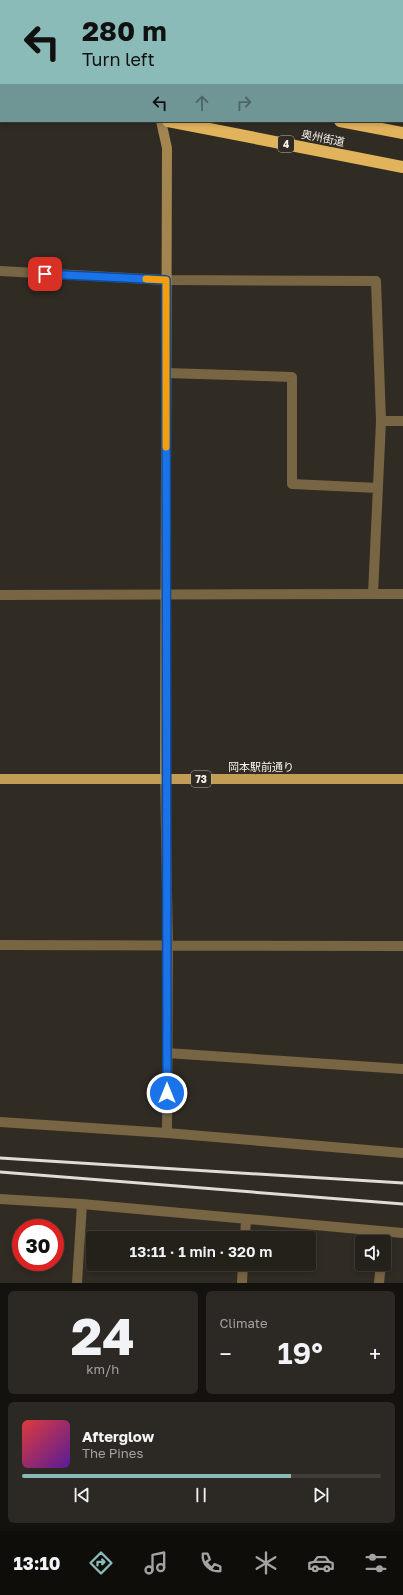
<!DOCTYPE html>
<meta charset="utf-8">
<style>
body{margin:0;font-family:"Golos Text","Noto Sans JP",sans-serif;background:#2c2823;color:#f1f3f6;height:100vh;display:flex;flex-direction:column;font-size:15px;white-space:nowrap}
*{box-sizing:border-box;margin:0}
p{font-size:13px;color:#a3a3a2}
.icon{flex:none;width:22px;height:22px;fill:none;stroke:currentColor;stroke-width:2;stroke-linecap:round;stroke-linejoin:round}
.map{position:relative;height:1283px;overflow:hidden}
.panel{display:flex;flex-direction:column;gap:8px;padding:8px;background:#14120e;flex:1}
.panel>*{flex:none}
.hud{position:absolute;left:0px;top:0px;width:403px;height:122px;box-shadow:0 2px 6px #0003,0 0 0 1px #413e39;background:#8bbbb9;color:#111;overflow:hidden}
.buttons{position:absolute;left:355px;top:1235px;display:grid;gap:8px}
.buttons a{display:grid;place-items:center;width:36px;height:36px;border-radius:4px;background:#24201a;box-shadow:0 2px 6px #0003,0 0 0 1px #413e39;font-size:20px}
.speed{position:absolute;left:12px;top:1219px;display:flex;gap:8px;font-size:20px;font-weight:700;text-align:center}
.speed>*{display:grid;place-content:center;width:52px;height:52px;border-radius:50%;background:#24201a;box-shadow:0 2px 6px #0003,0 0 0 1px #413e39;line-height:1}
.speed .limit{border:6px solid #d22;background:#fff;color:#111}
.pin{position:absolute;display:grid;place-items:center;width:34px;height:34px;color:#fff;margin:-17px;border-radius:8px;box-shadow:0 2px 6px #0006}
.me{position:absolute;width:44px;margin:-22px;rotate:0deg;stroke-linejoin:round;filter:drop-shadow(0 0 3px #0008)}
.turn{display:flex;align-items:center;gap:14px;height:84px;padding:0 16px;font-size:18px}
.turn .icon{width:52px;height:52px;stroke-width:2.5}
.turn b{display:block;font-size:28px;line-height:34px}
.lanes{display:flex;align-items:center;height:38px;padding:0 16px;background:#0003;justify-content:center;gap:20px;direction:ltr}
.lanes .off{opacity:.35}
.big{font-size:30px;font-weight:600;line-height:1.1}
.panel .widget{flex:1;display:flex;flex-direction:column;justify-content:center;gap:6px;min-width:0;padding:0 14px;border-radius:6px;background:#2c2823}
.panel .dial{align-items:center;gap:0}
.dial b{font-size:52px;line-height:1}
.song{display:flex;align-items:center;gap:12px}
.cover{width:48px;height:48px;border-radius:6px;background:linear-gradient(135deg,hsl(0 70% 55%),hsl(270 70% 35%))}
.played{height:4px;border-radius:2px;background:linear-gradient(90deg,#8bbbb9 75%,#413e39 75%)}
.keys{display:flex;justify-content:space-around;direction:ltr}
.heat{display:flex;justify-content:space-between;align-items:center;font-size:22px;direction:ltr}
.panel .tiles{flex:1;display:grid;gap:8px;grid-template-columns:1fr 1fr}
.widget:last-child{grid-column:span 2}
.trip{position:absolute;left:86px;top:1231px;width:230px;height:40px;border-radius:4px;background:#24201a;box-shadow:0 2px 6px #0003,0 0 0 1px #413e39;font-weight:600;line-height:40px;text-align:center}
.menu{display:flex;height:64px;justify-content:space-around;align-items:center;background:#0e0d0a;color:#a3a3a2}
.menu .icon{width:28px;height:28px}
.menu .on{color:#8bbbb9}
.menu b{font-size:18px;color:#f1f3f6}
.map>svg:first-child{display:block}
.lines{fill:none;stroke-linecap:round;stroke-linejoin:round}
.stream{stroke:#0f0e53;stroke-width:5.5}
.street{stroke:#786544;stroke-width:10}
.secondary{stroke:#a2854f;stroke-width:10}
.primary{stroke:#c39d55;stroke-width:10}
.highway{stroke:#e1b35b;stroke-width:12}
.rail{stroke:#e0ddd7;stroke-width:3}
.route-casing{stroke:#114b97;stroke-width:10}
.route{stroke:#1a73e8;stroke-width:7}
.slow{stroke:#f59e0b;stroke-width:7}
.labels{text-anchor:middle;stroke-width:4;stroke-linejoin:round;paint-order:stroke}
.shield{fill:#302b23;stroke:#bbb7b1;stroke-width:1}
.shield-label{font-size:10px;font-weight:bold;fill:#f6f3ee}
.street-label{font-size:11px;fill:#f6f3ee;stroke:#302b23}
</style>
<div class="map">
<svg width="403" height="1283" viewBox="0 0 403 1283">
<rect width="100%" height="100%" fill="#302b23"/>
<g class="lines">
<!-- stream -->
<path class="stream" d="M 0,23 L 1,23
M 402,91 L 403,91"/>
<!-- street -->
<path class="street" d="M 0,271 L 166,280 L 376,281 L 381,421 L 373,594
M 166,373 L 292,377 L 292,484 L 378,488
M 381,421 L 403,421
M 0,595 L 403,594
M 165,779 L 168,945 L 167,1133
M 0,945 L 403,946
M 167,1053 L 403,1069
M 0,1122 L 167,1133 L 403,1153
M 0,1199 L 82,1204 L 403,1233
M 245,1238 L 246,1219
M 383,1242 L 384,1232
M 77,1283 L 82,1204
M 242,1283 L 243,1264
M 379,1283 L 381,1264"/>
<!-- secondary -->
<path class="secondary" d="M 143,0 L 143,1
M 161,121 L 167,148 L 165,779"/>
<!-- primary -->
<path class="primary" d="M 0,779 L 403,779"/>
<!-- highway -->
<path class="highway" d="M 0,63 L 1,63
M 0,94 L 1,94
M 168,121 L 403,167
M 340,121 L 403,133"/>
<!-- rail -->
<path class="rail" d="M 0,1158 L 403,1183
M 0,1172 L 403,1204"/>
</g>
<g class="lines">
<defs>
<path id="route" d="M 45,274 L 166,280 L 167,1093"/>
</defs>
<!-- route casing -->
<use href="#route" class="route-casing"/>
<!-- route -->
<use href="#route" class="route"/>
<!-- slow -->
<path class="slow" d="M 146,279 L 166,280 L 166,447"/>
</g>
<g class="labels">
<!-- shield labels -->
<g class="shield">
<rect x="278" y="136" width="16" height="16" rx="3"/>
<rect x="191" y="771" width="20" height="16" rx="3"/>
</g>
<g class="shield-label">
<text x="286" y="148">4</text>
<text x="201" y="783">73</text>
</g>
<!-- street labels -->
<g class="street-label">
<text transform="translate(323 138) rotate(11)" y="4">奥州街道</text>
<text x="261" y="771">岡本駅前通り</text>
</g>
</g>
</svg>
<div class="buttons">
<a><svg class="icon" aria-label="sound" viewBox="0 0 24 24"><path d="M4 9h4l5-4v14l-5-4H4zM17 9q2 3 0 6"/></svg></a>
</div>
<div class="speed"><div class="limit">30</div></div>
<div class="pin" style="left:45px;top:274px;background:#d93025"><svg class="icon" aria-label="arrive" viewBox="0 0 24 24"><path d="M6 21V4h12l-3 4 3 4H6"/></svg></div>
<svg class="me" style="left:167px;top:1093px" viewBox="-20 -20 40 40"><circle r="17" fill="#1a73e8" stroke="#fff" stroke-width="3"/><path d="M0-11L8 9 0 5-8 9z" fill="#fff"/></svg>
<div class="trip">13:11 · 1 min · 320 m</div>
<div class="hud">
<div class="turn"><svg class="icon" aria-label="left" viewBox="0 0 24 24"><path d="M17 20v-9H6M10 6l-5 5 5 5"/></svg><div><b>280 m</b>Turn left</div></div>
<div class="lanes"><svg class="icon" aria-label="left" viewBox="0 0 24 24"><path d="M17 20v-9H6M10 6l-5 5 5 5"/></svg><svg class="icon off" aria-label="ahead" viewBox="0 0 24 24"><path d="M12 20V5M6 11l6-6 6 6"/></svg><svg class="icon off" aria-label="right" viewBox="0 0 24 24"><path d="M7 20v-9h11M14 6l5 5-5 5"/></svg></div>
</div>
</div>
<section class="panel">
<div class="tiles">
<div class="widget dial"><b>24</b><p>km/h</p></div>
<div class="widget"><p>Climate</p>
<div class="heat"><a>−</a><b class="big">19°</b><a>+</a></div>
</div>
<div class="widget">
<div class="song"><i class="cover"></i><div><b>Afterglow</b><p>The Pines</p></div></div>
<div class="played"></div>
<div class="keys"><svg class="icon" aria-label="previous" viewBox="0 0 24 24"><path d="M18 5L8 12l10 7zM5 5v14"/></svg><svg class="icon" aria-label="pause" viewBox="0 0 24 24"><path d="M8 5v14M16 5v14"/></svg><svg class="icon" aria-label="next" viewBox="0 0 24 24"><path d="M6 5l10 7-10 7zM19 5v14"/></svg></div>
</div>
</div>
</section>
<nav class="menu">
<b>13:10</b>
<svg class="icon on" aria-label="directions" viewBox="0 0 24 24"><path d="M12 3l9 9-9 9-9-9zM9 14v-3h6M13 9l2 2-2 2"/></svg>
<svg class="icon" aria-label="music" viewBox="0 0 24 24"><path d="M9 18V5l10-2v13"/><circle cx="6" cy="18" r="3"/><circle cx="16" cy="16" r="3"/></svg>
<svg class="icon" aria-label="phone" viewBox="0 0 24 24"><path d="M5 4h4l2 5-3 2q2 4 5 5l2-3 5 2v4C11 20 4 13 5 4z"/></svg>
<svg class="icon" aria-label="climate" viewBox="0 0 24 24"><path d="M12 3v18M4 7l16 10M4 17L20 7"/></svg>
<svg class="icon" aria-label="car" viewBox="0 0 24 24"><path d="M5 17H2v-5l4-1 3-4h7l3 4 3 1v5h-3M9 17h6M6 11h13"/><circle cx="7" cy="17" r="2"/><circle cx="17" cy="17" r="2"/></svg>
<svg class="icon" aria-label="filters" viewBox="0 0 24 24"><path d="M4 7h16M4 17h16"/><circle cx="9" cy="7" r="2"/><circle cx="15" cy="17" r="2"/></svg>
</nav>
